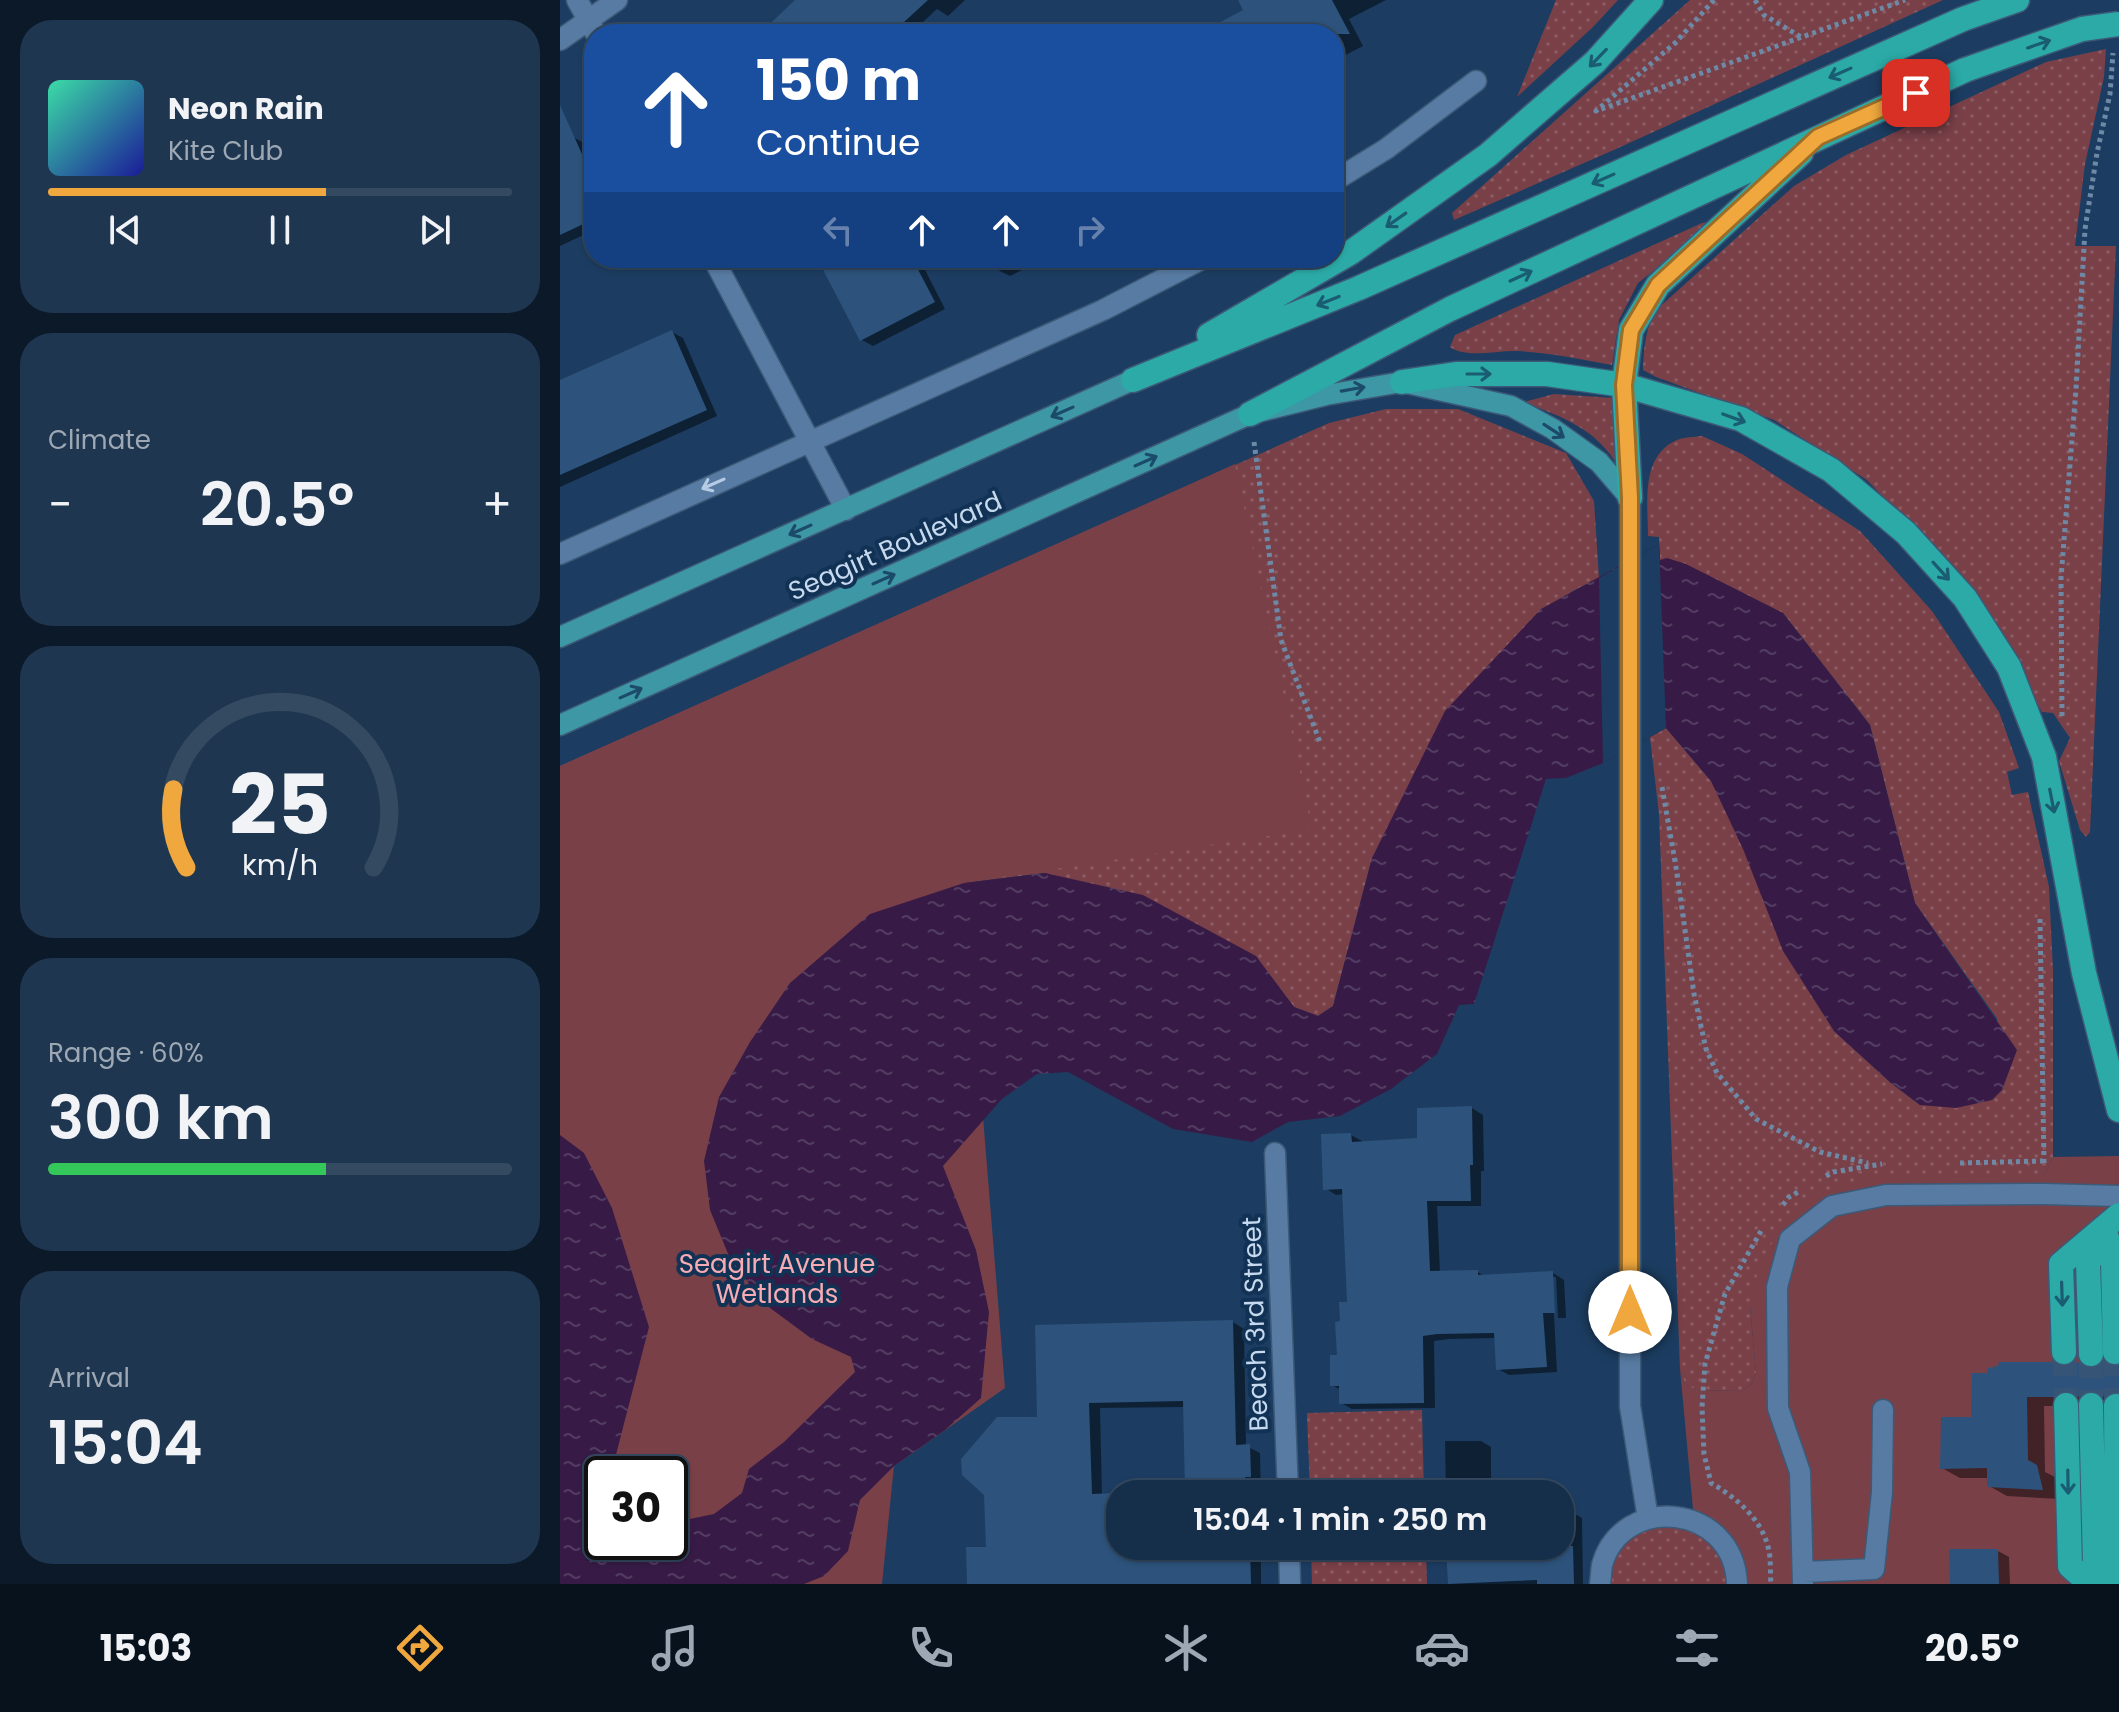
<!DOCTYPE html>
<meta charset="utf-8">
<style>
body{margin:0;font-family:Poppins,sans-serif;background:#1e3650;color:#f1f3f6;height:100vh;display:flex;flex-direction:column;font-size:30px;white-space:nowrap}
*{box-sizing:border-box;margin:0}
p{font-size:26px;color:#9da8b4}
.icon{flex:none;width:44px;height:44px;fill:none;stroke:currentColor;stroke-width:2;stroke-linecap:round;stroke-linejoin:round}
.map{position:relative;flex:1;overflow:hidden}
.sheet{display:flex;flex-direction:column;gap:20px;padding:20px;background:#0c1928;width:560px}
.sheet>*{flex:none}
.hud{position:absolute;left:24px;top:24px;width:760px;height:244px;border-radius:32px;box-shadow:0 2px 6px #0004,0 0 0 2px #344a61;background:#1a4fa0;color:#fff;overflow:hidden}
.speed{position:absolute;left:24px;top:1456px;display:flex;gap:16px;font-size:40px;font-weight:700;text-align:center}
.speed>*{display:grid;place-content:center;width:104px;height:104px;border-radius:50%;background:#152e49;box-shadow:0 2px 6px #0004,0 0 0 2px #344a61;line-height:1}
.speed .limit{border:4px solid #111;border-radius:12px;background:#fff;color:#111}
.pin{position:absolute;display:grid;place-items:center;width:68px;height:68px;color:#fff;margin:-34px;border-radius:16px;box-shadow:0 4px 12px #0006}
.me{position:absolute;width:88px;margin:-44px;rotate:0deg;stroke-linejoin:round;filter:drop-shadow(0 0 6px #0008)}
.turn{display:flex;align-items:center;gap:28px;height:168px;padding:0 40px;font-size:36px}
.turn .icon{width:104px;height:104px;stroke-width:2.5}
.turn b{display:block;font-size:56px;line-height:68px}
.lanes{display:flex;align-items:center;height:76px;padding:0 40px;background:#0003;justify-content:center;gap:40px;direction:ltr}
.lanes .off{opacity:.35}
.big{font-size:60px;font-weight:600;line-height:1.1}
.sheet .card{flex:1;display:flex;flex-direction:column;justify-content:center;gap:12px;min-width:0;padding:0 28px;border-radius:32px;background:#1e3650}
.sheet .dial{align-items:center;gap:0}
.dial svg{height:208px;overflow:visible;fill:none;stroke:#344a61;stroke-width:7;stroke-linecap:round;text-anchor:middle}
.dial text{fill:#f1f3f6;stroke:none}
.song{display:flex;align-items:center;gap:24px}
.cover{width:96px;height:96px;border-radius:12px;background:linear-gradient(135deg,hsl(160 70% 55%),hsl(240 70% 35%))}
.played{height:8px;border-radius:4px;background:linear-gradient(90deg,#efa73e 60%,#344a61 60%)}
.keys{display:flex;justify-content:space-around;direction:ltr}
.heat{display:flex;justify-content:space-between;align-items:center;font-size:44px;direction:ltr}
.charge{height:12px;border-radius:6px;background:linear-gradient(90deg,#34c759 60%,#344a61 0)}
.trip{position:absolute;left:546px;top:1480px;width:468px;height:80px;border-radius:32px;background:#152e49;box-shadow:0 2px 6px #0004,0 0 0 2px #344a61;font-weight:600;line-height:80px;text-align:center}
.tab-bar{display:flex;height:128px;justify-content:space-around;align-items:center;background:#08121d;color:#9da8b4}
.tab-bar .icon{width:56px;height:56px}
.tab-bar .current{color:#efa73e}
.tab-bar b{font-size:36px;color:#f1f3f6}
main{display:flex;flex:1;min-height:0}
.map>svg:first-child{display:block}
.grass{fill:url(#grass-dots)}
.green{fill:#7a4048;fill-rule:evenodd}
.water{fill:url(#water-ripples)}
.pier{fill:#1c3d61}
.shadow{fill:#0007}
.building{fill:#2d537c;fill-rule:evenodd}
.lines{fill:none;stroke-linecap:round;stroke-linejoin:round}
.highway-tunnel{stroke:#365476;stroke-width:24;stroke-dasharray:24 12;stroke-linecap:butt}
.minor-casing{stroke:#3c5a77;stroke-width:23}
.major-casing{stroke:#3c5a77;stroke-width:23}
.highway-casing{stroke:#3c5a77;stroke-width:27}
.path{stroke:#6e89a6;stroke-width:5;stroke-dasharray:4 4;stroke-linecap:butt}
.minor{stroke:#587ba3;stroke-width:20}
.major{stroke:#3d97a5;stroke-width:20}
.highway{stroke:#2baaa7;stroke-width:24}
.highway-bridge-casing{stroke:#3c5a77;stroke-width:27;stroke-linecap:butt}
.highway-bridge{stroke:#2baaa7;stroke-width:24}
.oneway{stroke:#1a5c72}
.oneway2{stroke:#1c4b69}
.oneway3{stroke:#b6cbe4}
.route-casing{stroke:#9b6d28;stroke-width:20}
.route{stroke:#efa73e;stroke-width:14}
.labels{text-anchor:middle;stroke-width:8;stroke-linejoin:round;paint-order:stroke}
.street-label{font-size:26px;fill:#c6d9ef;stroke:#113255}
.park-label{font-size:26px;fill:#f7abb3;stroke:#113255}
</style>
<main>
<section class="sheet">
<div class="card">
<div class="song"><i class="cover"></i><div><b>Neon Rain</b><p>Kite Club</p></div></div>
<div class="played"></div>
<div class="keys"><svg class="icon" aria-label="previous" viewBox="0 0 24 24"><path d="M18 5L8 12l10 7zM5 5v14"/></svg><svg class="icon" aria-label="pause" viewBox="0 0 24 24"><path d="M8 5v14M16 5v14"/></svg><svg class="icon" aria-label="next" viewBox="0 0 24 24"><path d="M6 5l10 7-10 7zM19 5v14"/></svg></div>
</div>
<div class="card"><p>Climate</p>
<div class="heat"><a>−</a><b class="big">20.5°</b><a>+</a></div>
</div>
<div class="card dial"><svg viewBox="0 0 100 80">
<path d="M14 69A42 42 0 1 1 86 69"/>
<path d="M14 69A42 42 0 0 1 9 39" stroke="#efa73e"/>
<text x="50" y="56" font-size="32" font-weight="700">25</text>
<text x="50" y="72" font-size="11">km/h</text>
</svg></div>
<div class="card"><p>Range · 60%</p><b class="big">300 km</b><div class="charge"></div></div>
<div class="card"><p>Arrival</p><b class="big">15:04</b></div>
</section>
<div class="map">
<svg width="1559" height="1584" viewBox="0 0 1559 1584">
<defs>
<pattern id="grass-dots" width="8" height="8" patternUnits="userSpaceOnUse" patternTransform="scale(2)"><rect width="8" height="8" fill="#7a4048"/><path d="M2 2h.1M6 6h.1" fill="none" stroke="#8b5b63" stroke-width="1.8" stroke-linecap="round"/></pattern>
<pattern id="water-ripples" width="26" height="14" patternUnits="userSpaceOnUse" patternTransform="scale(2)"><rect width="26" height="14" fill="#371b46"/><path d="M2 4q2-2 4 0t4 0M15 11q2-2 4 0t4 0" fill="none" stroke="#523c61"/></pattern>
</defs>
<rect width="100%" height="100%" fill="#1c3d61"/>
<!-- grass -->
<path class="grass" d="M 996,0 L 1058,0 L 1033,27 L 957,97 Z
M 1130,0 L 1383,0 L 1056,149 L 894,220 L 892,213 Z
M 1546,49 L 1544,77 L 1525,164 L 1515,246 L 1556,246 L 1530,832 L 1526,837 L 1520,830 L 1499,761 L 1510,738 L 1493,713 L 1482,712 L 1405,583 L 1307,480 L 1214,420 L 1096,377 L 1083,370 C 1084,346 1085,333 1095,311 L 1234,186 L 1286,155 L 1486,62 Z
M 1149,222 L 1146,229 L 1078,283 L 1059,320 L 1052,365 C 1021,359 990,353 958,351 C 936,350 908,359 890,347 L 895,335 L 1142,223 Z
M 994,394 L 1053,398 L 1064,474 C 1057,464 1050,453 1041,444 C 1021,423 991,413 964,402 Z
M 826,409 L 898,409 L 1006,453 L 1034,501 L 1039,578 L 1011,592 L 812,858 L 773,1006 L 758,1016 L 734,1007 L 695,956 L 485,873 L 404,883 L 0,766 L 769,423 Z
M 1142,436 L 1182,454 L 1300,531 L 1372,611 L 1439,712 L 1459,768 L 1447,772 L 1452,795 L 1468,792 L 1489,887 L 1493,971 L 1493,1157 L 1486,1172 L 1190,1306 L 1196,1373 L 1191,1385 L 1181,1391 L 1136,1390 L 1125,1384 L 1120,1369 L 1099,814 L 1090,737 L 1106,728 L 1151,781 L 1274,1031 L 1331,1083 L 1360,1105 L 1438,1020 L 1355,903 L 1310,725 L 1223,613 L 1100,560 L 1099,537 L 1088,536 C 1088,503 1080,456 1117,440 C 1124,437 1134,437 1142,436 Z
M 862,1410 L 864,1494 L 750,1494 L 747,1413 Z
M 1088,1519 L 1154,1533 L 1177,1584 L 1040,1584 L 1042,1564 Z
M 751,1546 L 866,1546 L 867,1584 L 752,1584 Z"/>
<!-- green -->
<path class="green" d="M 675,464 L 752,829 L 404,883 L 445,1388 L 334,1466 L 322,1584 L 0,1584 L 0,766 ZM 42,1474 L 110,1474 L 110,1542 L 42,1542 Z
M 1559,1156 L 1559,1584 L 1177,1584 L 1176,1572 L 1134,1520 L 1120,1369 L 1125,1384 L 1136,1390 L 1181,1391 L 1191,1385 L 1196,1373 L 1190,1306 L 1197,1275 L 1220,1226 L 1255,1196 L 1306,1178 L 1474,1176 L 1486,1172 L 1493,1157 Z"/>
<!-- water -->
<path class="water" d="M 1099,544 L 1100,560 L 1107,558 L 1126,564 L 1223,613 L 1310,725 L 1355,903 L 1457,1050 L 1442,1090 L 1432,1100 L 1396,1108 L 1360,1105 L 1331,1083 L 1274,1031 L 1223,951 L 1183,849 L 1151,781 L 1106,728 L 1043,763 L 1006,778 L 986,779 L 914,1004 L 899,1005 L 877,1054 L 831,1089 L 780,1116 L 728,1122 L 692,1142 L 613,1129 L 508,1072 L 477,1074 L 442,1099 L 383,1166 L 416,1250 L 429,1312 L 421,1398 L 385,1430 L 334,1466 L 300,1500 L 288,1551 L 264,1576 L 244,1584 L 0,1584 L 0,1135 L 24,1153 L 52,1208 L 89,1327 L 51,1474 L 42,1474 L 40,1514 L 42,1542 L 110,1542 L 110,1523 L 154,1514 L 182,1493 L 189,1469 L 224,1442 L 295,1372 L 291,1357 L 252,1339 L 202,1302 L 169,1256 L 150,1210 L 144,1161 L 159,1097 L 190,1042 L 230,983 L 310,914 L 404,883 L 485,873 L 583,895 L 696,956 L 734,1007 L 758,1016 L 773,1006 L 812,858 L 885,711 L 981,609 Z"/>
<!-- pier -->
<path class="pier" d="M 1099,544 L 1106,728 L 1043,763 L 1039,578 Z"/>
<!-- shadow -->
<path class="shadow" d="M 238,0 L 405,0 L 388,16 L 377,9 L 350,34 L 202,34 Z
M 680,0 L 826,0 L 789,19 L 803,46 L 774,61 L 774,34 L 642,34 L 686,11 Z
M 13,137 L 24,143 L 34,165 L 34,230 L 0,246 L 0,143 Z
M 260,258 L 359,258 L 385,309 L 313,346 L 302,340 Z
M 432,258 L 485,258 L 450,276 L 438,270 Z
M 112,332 L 123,338 L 157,416 L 0,487 L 0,382 Z
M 912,1108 L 923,1115 L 924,1171 L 921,1171 L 921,1206 L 877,1206 L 880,1273 L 918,1272 L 925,1277 L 993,1273 L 1004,1280 L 1006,1318 L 998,1318 L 996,1277 L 992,1277 L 997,1372 L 949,1375 L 938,1369 L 936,1338 L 889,1339 L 874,1341 L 875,1408 L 792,1409 L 781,1403 L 781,1390 L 772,1385 L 779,1357 L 782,1323 L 789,1304 L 785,1194 L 776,1195 L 765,1188 L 791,1135 L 802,1141 L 802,1143 L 859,1140 Z
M 673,1322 L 684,1329 L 686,1446 L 700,1453 L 701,1494 L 583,1494 L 627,1492 L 625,1407 L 540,1408 L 542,1496 L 560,1495 L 560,1546 L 701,1546 L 701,1584 L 409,1584 L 428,1549 L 479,1419 Z
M 1518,1364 L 1531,1371 L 1559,1367 L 1559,1403 L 1551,1399 L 1542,1401 L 1537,1405 L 1526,1399 L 1517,1401 L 1512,1406 L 1484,1406 L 1485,1472 L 1495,1477 L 1499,1499 L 1447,1496 L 1429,1486 L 1429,1478 L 1400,1478 L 1382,1468 L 1413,1419 L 1504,1369 Z
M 885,1441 L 921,1441 L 931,1447 L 931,1494 L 886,1494 Z
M 1011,1512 L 1022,1518 L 1023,1584 L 892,1584 L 890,1582 L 888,1546 L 1000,1546 L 1000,1513 Z
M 1438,1551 L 1449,1557 L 1450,1584 L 1392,1584 Z"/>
<!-- building -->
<path class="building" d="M 235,0 L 368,0 L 331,34 L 199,34 Z
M 678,0 L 772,0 L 790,34 L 638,34 L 683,10 Z
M 0,105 L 34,181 L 34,219 L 0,235 Z
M 257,258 L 352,258 L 375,302 L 300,341 Z
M 112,330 L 147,410 L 0,475 L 0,380 Z
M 912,1106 L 913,1165 L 910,1165 L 911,1201 L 867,1201 L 870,1271 L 918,1270 L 918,1275 L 993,1271 L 995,1313 L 983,1313 L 987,1367 L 936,1370 L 934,1333 L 877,1334 L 863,1336 L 864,1403 L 779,1404 L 779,1386 L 770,1386 L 770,1355 L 777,1355 L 775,1322 L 780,1321 L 779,1302 L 787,1302 L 782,1189 L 763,1190 L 761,1134 L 791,1133 L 792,1142 L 857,1138 L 857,1108 Z
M 673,1320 L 676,1445 L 690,1444 L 691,1477 L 685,1477 L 685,1494 L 560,1494 L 560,1546 L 690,1546 L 691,1584 L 407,1584 L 406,1547 L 426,1547 L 424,1495 L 402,1475 L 401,1459 L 437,1417 L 477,1417 L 475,1325 ZM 623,1401 L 625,1490 L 532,1494 L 529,1403 Z
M 1439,1362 L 1493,1362 L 1504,1367 L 1518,1362 L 1523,1367 L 1531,1369 L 1538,1367 L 1543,1362 L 1549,1365 L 1559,1366 L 1559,1392 L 1549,1393 L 1545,1397 L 1531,1390 L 1524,1392 L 1518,1397 L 1514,1392 L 1506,1390 L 1499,1392 L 1494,1397 L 1467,1397 L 1468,1460 L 1477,1465 L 1483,1490 L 1427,1487 L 1427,1468 L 1380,1469 L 1381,1417 L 1411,1417 L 1412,1373 L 1427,1373 L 1428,1368 L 1438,1366 Z
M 886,1546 L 1013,1546 L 1014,1584 L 977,1584 L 977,1580 L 888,1584 Z
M 1389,1549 L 1438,1549 L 1439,1584 L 1390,1584 Z"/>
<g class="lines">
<!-- highway-tunnel -->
<path class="highway-tunnel" d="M 1504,1352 L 1506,1405
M 1555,1352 L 1556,1406
M 1531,1354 L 1531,1405"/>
<defs>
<path id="minor" d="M 17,0 L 36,34
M 0,40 L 57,0
M 774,181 L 826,149 L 916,81
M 153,258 L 286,510
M 1070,498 L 1070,1406 L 1088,1519
M 0,554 L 543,310 L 644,258
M 715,1153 L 728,1494
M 729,1546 L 730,1584
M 1243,1572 L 1314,1569 L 1322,1492 L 1323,1410
M 1040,1584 C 1041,1578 1041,1571 1042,1565 C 1062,1493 1174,1503 1177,1584
M 1243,1584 L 1240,1472 L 1218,1408 L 1217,1287 L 1230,1239 L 1272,1206 L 1326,1195 L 1484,1194 L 1559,1196"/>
<path id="major" d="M 0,637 L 573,380
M 0,725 L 690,414 L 766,395 L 842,382 L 951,406 L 993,429 L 1039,462 L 1070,498"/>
<path id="highway" d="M 649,335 L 790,253 L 928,155 L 1035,62 L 1091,0
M 573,380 L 799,288 L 1403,19 L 1457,0
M 842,382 L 896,374 L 987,374 L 1064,385 L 1181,419 L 1271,470 L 1346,533 L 1405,598 L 1449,667 L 1484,757 L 1524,973 L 1559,1110
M 690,414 L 890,309 L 1405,70
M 1070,498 L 1064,385 L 1071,330 L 1098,285 L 1241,153
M 1504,1352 L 1501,1264 L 1559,1215
M 1555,1352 L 1553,1261 L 1559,1248
M 1531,1354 L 1528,1262 L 1547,1238
M 1506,1405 L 1510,1566 L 1530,1584
M 1531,1405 L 1535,1565 L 1549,1584
M 1556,1406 L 1557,1564 L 1559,1570"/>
</defs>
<!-- minor casing -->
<use href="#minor" class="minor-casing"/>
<!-- major casing -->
<use href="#major" class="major-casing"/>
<!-- highway casing -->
<use href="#highway" class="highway-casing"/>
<!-- path -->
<path class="path" d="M 1154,0 L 1115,43 L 1036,111 L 1345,0
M 1195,0 L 1204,15 L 1241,37
M 694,442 L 721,640 L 760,742
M 1502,716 L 1501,578 L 1516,389 L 1525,229 L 1537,153 L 1550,94 L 1553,53
M 1102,787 L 1117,873 L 1134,994 L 1146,1049 L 1157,1073 L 1196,1119 L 1260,1152 L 1308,1163
M 1480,919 L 1484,1165
M 1400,1163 L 1483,1161
M 1266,1176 L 1273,1172 L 1322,1164
M 1223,1205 L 1229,1197 L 1240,1191
M 1201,1231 L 1165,1294 L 1145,1364 L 1142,1407 L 1144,1454 L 1151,1483 C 1177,1498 1203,1520 1209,1551 C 1211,1561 1210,1573 1211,1584"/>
<!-- minor -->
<use href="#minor" class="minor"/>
<!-- major -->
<use href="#major" class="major"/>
<!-- highway -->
<use href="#highway" class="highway"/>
<defs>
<path id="highway-bridge" d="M 1405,70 L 1522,29 L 1559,24"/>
</defs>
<!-- highway-bridge casing -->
<use href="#highway-bridge" class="highway-bridge-casing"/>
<!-- highway-bridge -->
<use href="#highway-bridge" class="highway-bridge"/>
</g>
<!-- one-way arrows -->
<defs><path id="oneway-shaft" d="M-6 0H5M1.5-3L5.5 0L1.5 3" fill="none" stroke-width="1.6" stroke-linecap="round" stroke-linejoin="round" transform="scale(2)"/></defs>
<g class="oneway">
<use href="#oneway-shaft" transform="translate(1479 44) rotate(-19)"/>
<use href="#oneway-shaft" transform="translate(1038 58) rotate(134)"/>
<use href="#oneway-shaft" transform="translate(1280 73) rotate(156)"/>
<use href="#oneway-shaft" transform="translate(1043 179) rotate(156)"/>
<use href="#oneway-shaft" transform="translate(836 220) rotate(145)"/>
<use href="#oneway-shaft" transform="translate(961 276) rotate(-25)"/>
<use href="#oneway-shaft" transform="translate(768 301) rotate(158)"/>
<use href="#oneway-shaft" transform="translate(919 374)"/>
<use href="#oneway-shaft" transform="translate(1174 418) rotate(20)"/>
<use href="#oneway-shaft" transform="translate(1381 571) rotate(48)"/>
<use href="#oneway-shaft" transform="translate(1492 801) rotate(79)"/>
<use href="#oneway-shaft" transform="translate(1502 1294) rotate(88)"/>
<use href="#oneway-shaft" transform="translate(1508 1482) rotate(89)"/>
</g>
<g class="oneway2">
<use href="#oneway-shaft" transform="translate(793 389) rotate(-10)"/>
<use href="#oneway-shaft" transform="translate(502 412) rotate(156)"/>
<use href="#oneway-shaft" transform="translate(994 431) rotate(33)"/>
<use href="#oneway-shaft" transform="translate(586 461) rotate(-24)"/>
<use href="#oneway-shaft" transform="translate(240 530) rotate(156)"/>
<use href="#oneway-shaft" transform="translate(324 579) rotate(-24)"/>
<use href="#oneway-shaft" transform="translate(71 693) rotate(-24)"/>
</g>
<use class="oneway3" href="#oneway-shaft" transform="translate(153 484) rotate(156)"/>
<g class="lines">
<defs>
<path id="route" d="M 1070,1312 L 1070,498 L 1064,385 L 1071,330 L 1098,285 L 1258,137 L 1356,93"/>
</defs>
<!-- route casing -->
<use href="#route" class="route-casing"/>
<!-- route -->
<use href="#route" class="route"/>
</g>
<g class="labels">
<!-- street labels -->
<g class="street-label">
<text transform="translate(335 546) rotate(-24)" y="9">Seagirt Boulevard</text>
<text transform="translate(695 1324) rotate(-92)" y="9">Beach 3rd Street</text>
</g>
<!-- park labels -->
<g class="park-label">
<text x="217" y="1273">Seagirt Avenue<tspan x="217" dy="30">Wetlands</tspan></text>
</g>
</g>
</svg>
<div class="speed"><div class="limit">30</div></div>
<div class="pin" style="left:1356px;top:93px;background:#d93025"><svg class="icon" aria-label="arrive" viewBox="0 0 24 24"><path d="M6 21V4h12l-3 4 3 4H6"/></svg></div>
<svg class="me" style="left:1070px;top:1312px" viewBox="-20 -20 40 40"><circle r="19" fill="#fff"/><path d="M0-13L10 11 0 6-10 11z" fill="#efa73e"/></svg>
<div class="trip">15:04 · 1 min · 250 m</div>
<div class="hud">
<div class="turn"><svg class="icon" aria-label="ahead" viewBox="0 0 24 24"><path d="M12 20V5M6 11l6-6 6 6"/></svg><div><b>150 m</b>Continue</div></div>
<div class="lanes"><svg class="icon off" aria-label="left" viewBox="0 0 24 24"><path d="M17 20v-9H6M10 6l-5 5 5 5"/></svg><svg class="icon" aria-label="ahead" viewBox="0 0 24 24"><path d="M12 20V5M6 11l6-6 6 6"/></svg><svg class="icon" aria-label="ahead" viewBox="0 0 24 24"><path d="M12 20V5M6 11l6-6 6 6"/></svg><svg class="icon off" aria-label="right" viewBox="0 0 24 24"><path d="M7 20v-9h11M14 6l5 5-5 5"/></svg></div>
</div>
</div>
</main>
<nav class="tab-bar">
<b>15:03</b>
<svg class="icon current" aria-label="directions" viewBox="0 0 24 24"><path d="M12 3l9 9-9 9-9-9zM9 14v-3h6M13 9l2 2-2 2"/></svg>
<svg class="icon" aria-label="music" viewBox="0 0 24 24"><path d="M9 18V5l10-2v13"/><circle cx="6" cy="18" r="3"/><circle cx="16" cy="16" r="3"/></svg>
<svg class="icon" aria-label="phone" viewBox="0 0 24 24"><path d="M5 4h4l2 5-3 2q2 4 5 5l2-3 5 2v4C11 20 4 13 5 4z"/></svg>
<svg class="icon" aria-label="climate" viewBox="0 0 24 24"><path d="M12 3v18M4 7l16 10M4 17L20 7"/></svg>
<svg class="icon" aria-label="car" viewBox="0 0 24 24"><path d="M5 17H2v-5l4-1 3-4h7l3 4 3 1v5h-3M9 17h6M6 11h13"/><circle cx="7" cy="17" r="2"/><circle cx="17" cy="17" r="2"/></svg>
<svg class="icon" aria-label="filters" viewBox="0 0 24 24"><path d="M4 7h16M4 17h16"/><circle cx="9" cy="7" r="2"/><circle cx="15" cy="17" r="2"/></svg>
<b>20.5°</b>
</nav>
